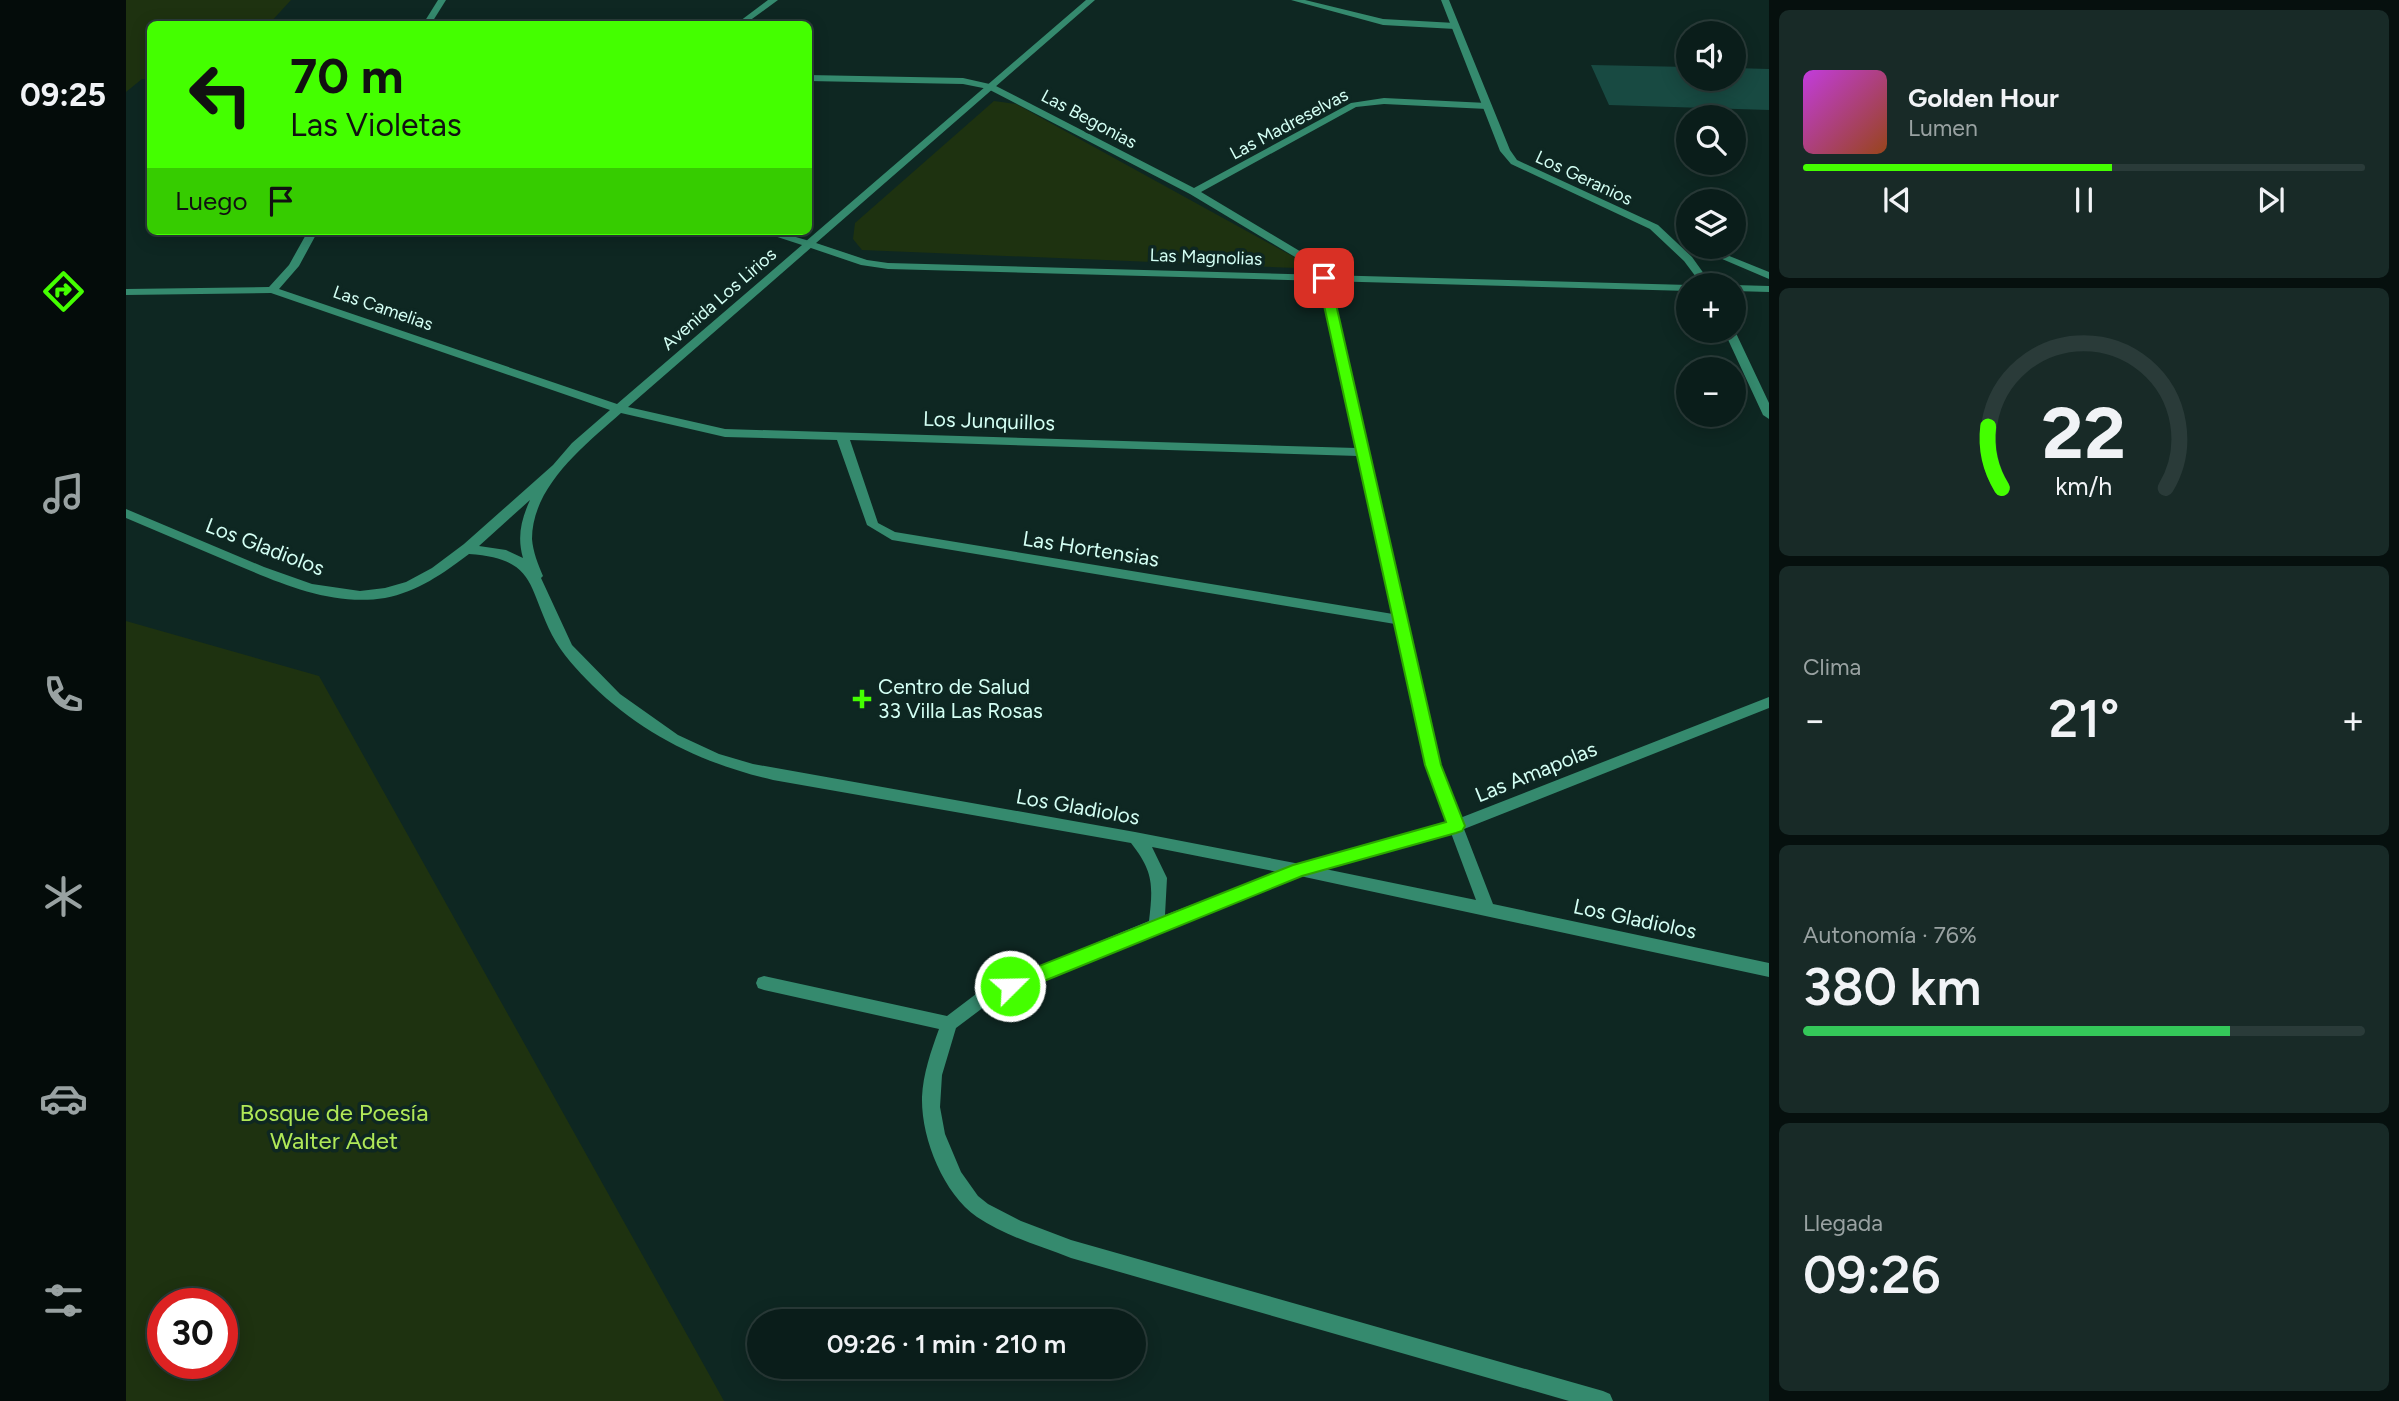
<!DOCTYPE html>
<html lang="es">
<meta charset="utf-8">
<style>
body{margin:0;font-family:Figtree,sans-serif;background:#182a27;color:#f1f3f6;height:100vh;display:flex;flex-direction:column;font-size:26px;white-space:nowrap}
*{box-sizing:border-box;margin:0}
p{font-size:23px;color:#99a2a2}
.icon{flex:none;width:38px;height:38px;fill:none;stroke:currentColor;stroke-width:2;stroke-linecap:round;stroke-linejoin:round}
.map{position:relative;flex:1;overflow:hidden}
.drawer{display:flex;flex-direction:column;gap:10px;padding:10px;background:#06100e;width:630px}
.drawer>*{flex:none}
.guide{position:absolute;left:21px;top:21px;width:665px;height:214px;border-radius:10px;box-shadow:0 4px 18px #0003,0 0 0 2px #2a3b39;background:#4f0;color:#111;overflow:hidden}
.tools{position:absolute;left:1550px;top:21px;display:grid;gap:14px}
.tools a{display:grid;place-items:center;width:70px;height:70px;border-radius:50%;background:#0a1d1a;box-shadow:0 4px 18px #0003,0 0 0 2px #2a3b39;font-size:35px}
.speed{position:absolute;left:21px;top:1288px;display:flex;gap:14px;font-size:35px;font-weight:700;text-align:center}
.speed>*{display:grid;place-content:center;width:91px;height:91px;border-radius:50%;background:#0a1d1a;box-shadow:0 4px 18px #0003,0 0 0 2px #2a3b39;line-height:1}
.speed .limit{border:10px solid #d22;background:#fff;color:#111}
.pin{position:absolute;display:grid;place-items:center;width:60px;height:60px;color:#fff;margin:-30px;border-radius:14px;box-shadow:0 4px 10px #0006}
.me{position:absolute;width:77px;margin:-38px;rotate:67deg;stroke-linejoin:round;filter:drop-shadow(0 0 5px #0008)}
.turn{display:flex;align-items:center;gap:24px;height:147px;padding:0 28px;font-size:32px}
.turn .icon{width:91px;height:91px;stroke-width:2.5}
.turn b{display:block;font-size:49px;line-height:60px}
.then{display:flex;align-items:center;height:66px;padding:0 28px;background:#0003;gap:14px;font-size:26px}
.big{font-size:52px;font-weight:600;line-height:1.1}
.drawer .card{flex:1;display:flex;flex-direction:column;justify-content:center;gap:10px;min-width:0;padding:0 24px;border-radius:10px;background:#182a27}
.drawer .dial{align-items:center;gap:0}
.dial svg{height:182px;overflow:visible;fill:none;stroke:#2a3b39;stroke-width:7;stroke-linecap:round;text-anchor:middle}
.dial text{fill:#f1f3f6;stroke:none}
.song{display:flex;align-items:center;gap:21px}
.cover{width:84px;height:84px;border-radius:10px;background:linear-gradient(135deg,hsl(290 70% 55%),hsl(20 70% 35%))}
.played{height:7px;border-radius:4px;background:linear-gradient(90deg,#4f0 55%,#2a3b39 55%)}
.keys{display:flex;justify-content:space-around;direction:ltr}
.heat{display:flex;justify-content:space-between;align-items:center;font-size:38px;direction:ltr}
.charge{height:10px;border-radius:5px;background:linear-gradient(90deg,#34c759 76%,#2a3b39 0)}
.trip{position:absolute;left:621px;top:1309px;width:399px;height:70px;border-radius:35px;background:#0a1d1a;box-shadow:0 4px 18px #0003,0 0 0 2px #2a3b39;font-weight:600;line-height:70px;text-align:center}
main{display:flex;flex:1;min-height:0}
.tabs{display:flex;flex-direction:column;width:126px;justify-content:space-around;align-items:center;background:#040c0a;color:#99a2a2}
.tabs .icon{width:49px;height:49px}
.tabs .current{color:#4f0}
.tabs b{font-size:32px;color:#f1f3f6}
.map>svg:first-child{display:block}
.green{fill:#1e3210;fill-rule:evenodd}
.building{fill:#184a42}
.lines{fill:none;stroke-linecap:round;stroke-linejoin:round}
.minor{fill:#358a6e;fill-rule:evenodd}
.tertiary{fill:#358a6e;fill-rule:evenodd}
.route{fill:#4f0;stroke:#2ca600;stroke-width:2}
.poi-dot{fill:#4f0;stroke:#0e2722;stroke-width:2.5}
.labels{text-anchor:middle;stroke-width:7;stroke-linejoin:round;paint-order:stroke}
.far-street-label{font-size:18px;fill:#d4fff4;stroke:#0e2722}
.street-label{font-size:21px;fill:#d4fff4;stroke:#0e2722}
.poi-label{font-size:21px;fill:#d4fff4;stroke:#0e2722;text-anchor:start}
.near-park-label{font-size:24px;fill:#b0e857;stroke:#0e2722}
</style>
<main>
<nav class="tabs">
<b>09:25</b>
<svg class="icon current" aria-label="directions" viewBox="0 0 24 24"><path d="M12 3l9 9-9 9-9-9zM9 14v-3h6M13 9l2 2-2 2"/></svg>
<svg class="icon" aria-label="music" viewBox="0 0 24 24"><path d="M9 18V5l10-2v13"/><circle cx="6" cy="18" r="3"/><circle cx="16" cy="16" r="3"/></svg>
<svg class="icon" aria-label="phone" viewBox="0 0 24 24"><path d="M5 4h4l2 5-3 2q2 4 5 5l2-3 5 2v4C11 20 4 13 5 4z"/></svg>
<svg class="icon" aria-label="climate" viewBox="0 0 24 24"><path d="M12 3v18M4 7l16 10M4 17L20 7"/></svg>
<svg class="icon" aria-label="car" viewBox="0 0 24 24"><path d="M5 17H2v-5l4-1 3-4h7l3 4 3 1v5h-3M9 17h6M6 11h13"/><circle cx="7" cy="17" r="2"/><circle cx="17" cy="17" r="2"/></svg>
<svg class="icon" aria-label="filters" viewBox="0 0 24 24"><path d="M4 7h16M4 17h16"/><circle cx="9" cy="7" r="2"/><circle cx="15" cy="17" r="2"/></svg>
</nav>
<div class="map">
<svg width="1643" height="1401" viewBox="0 0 1643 1401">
<rect width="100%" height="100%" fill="#0e2722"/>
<!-- green -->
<path class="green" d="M 0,0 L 165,0 L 143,24 L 24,24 L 24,80 L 16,79 L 0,92 Z
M 868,101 L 890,104 L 1168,257 L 1171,268 L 736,250 L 727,239 L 729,223 Z
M 0,621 L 193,676 L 598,1401 L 0,1401 ZM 37,1304 L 96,1304 L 96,1363 L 37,1363 Z"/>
<!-- building -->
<path class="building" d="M 1465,65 L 1563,67 L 1563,79 L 1608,79 L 1608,68 L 1643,69 L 1643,110 L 1483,105 Z"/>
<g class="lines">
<!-- minor -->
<path class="minor" d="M 312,0 L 320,0 L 305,24 L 297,24 Z
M 642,0 L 652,0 L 619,24 L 610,24 Z
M 1165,0 L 1179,0 L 1257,19 L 1329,23 L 1333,26 L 1329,29 L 1257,25 Z
M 682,75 L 837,78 L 868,85 L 1068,188 L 1225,103 L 1258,98 L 1361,103 L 1366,106 L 1361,109 L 1258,104 L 1230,107 L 1075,192 L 1192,262 L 1203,278 L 1314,765 L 1334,818 L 1643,697 L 1643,708 L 1338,829 L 1367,904 L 1643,963 L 1643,977 L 1174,876 L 1036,930 L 866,1001 L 830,1028 L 816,1075 L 814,1107 L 819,1134 L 835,1172 L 852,1196 L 862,1204 L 895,1221 L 945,1240 L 1477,1391 L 1484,1394 L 1487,1401 L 1443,1401 L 945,1258 C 914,1246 879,1236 851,1217 C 817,1193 795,1138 796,1097 C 797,1074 805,1051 813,1029 L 638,990 L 632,988 L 630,983 L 632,978 L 638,976 L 821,1016 L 854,991 L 1023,921 C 1027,886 1028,872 1005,843 L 647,780 C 578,764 517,735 466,685 C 451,670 436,654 426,635 C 401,585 410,559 343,554 C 318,573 291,592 259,598 C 203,607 149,581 99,560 C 66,546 33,532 0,518 L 0,509 L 138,567 L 186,584 L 234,591 L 259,588 L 280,582 L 306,568 L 338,544 L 427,465 L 446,443 L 484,410 L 145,293 L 0,295 L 0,289 L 143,287 L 163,265 L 182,231 L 192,231 L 173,266 L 153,289 L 491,404 L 676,245 L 633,231 L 649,231 L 687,242 L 687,246 L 502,407 L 599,429 L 1230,448 L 1193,278 L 1184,266 L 1064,194 L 862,89 L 837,84 L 682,81 ZM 495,413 L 599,437 L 711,440 L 741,525 L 766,540 L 1269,624 L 1300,765 L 1321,823 L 1174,864 L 1009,832 L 627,764 L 593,754 L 552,735 L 494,694 L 446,645 L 415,578 L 417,576 C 412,564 407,552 406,539 C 406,486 459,445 495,413 ZM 724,440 L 1232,456 L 1267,614 L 769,532 L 752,523 ZM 404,500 C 395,520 391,537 397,558 L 380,550 L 353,546 ZM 1325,833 L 1350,900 L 1199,869 ZM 1026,847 L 1152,872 L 1039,915 L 1041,878 Z
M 1598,331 L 1609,331 L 1643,403 L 1643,419 L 1637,415 Z"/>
<!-- tertiary -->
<path class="tertiary" d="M 960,0 L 969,0 L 690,243 L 741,260 L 762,263 L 1563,285 L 1565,285 L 1563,285 L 1563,291 L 762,269 L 735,265 L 679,246 L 679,242 Z
M 1315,0 L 1323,0 L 1384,150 L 1391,160 L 1532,225 L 1566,257 L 1586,285 L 1576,285 L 1558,261 L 1524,229 L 1385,164 L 1374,151 Z
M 1568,247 L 1581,247 L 1643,272 L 1643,279 Z
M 1606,285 L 1608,285 L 1643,286 L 1643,292 L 1608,291 L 1608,285 Z"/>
</g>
<!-- route -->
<path class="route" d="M 1198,275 L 1204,278 L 1315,765 L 1339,826 L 1336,831 L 1330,833 L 1176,876 L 891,992 L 884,994 L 878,992 L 875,986 L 878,980 L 1167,865 L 1320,822 L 1299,765 L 1192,278 Z"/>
<!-- markers -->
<path class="poi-dot" d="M732.5 688.5h7v7h7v7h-7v7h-7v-7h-7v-7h7z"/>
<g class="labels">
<!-- far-street labels -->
<g class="far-street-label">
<text transform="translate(963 119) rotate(28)" y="6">Las Begonias</text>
<text transform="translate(1163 124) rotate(-28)" y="6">Las Madreselvas</text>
<text transform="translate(1458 178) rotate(25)" y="6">Los Geranios</text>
<text transform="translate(1080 257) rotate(2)" y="6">Las Magnolias</text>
<text transform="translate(593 299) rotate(-41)" y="6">Avenida Los Lirios</text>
<text transform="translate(257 308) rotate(19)" y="6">Las Camelias</text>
</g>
<!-- street labels -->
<g class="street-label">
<text transform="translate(863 421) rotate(2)" y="7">Los Junquillos</text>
<text transform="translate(139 547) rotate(21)" y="7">Los Gladiolos</text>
<text transform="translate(965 549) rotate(9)" y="7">Las Hortensias</text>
<text transform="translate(1410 772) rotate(-22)" y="7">Las Amapolas</text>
<text transform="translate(952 807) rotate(10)" y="7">Los Gladiolos</text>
<text transform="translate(1509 919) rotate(12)" y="7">Los Gladiolos</text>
</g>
<!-- poi labels -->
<g class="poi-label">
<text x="752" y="694">Centro de Salud<tspan x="752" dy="24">33 Villa Las Rosas</tspan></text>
</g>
<!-- near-park labels -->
<g class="near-park-label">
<text x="208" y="1121">Bosque de Poesía<tspan x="208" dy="28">Walter Adet</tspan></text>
</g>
</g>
</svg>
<div class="tools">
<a><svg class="icon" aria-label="sound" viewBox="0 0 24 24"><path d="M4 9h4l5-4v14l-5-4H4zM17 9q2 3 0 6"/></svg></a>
<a><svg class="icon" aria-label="search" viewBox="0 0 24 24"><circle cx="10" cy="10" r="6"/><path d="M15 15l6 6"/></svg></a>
<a><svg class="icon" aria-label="layers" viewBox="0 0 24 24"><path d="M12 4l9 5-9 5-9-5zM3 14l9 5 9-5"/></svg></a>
<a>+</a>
<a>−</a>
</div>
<div class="speed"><div class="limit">30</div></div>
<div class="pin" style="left:1198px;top:278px;background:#d93025"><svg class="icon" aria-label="arrive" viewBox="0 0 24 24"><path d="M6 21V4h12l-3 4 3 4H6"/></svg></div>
<svg class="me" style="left:884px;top:986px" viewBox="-20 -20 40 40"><circle r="17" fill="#4f0" stroke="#fff" stroke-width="3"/><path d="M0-11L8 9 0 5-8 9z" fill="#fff"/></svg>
<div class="trip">09:26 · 1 min · 210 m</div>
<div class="guide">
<div class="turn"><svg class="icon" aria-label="left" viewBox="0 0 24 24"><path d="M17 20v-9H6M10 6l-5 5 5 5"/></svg><div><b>70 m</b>Las Violetas</div></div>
<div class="then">Luego<svg class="icon" aria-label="arrive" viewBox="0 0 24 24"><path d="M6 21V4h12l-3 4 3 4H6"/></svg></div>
</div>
</div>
<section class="drawer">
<div class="card">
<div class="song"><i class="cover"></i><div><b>Golden Hour</b><p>Lumen</p></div></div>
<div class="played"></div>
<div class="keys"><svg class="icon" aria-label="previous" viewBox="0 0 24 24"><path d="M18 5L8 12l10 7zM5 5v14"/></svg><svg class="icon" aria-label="pause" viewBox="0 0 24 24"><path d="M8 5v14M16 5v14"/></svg><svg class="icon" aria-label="next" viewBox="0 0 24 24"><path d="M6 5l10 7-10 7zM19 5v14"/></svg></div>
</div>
<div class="card dial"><svg viewBox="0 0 100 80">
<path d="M14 69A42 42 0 1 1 86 69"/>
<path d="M14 69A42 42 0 0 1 8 42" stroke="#4f0"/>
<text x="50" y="56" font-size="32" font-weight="700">22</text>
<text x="50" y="72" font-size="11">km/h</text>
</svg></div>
<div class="card"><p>Clima</p>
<div class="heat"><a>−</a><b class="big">21°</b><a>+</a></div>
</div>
<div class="card"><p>Autonomía · 76%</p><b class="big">380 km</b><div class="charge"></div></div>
<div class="card"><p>Llegada</p><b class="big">09:26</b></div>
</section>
</main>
